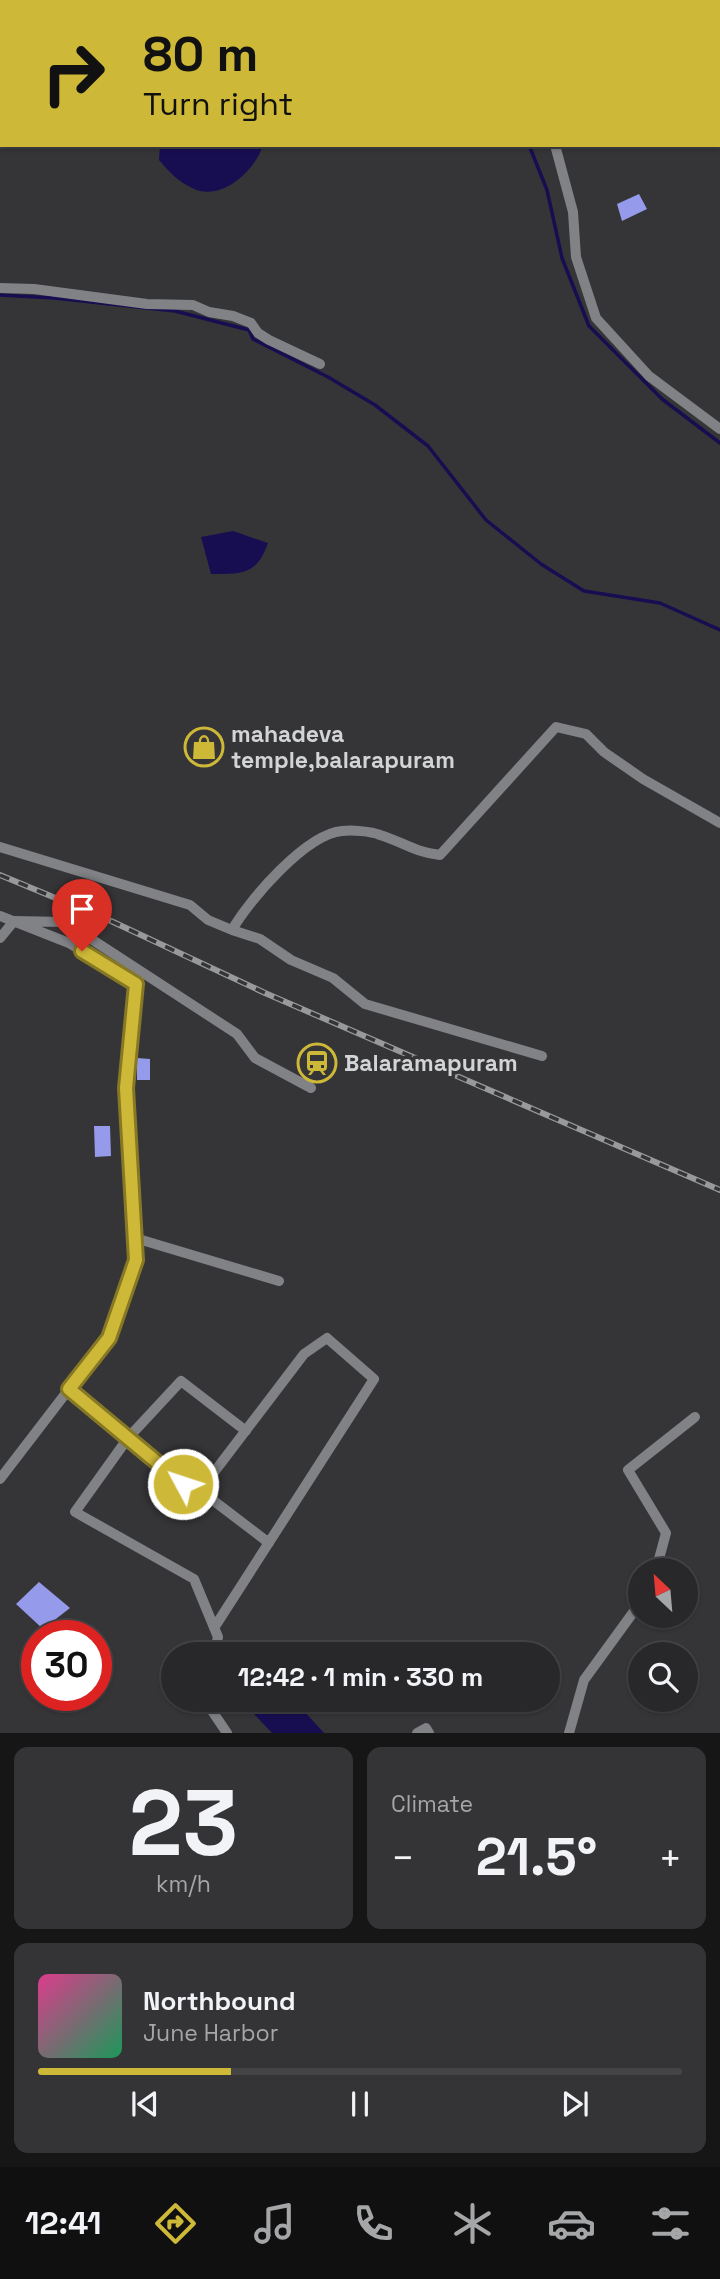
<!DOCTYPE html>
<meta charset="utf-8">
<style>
body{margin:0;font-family:"Space Grotesk",sans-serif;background:#343436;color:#f1f3f6;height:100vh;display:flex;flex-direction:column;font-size:26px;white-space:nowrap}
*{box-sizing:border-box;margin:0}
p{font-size:23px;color:#a5a6a8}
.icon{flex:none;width:38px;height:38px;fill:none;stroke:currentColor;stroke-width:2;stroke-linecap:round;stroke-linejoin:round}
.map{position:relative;height:1733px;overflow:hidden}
.sheet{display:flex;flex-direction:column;gap:14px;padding:14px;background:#161617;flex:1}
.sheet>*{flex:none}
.top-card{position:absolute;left:0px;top:0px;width:721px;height:147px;box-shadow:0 2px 5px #0004,0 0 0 2px #444447;background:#ceb837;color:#111;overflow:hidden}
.needle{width:46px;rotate:334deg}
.buttons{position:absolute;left:628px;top:1558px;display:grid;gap:14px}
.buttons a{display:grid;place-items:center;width:70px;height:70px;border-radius:50%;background:#28282a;box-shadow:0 2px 5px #0004,0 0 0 2px #444447;font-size:35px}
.speed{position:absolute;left:21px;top:1620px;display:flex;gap:14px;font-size:35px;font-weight:700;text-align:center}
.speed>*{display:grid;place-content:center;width:91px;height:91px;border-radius:50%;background:#28282a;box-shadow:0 2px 5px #0004,0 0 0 2px #444447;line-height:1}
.speed .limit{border:10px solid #d22;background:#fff;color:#111}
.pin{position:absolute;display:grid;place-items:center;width:60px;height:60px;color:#fff;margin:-72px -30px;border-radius:50% 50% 50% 0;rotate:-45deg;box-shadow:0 0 7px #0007}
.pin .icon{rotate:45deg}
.me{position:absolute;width:77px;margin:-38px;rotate:310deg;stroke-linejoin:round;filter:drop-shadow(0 0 5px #0008)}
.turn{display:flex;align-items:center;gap:24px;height:147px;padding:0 28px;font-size:32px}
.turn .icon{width:91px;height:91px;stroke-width:2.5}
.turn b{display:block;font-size:49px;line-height:60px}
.big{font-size:52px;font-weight:700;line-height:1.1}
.sheet .widget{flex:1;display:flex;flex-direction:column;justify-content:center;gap:10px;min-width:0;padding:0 24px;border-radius:14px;background:#343436}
.sheet .dial{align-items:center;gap:0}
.dial b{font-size:91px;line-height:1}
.song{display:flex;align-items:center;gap:21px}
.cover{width:84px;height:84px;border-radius:10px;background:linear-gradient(135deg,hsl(330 70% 55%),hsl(150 70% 35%))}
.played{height:7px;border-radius:4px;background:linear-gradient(90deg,#ceb837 30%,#444447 30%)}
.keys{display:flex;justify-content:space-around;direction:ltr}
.heat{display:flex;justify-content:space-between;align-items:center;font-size:38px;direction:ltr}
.sheet .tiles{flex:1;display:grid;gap:14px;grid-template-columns:1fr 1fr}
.widget:last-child{grid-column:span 2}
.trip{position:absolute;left:161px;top:1642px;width:399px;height:70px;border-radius:35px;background:#28282a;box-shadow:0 2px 5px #0004,0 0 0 2px #444447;font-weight:700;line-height:70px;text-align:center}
.tab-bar{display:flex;height:112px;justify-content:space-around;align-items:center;background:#101011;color:#a5a6a8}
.tab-bar .icon{width:49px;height:49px}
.tab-bar .active{color:#ceb837}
.tab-bar b{font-size:32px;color:#f1f3f6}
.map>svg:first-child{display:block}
.water{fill:#170e51}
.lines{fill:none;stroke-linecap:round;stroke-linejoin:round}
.stream{stroke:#170e51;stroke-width:3.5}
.building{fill:#959bea}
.minor{stroke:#818286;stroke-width:10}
.secondary{stroke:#818286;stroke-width:16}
.rail-casing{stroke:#98999b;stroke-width:6}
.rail{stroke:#353538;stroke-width:3.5;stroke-dasharray:10;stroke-linecap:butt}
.route-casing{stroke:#867824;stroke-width:18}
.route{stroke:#ceb837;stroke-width:12}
.labels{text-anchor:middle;stroke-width:7;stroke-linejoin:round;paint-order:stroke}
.poi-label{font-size:23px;font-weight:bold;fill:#d3d4d6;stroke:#353538;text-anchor:start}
</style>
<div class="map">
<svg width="720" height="1733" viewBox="0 0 720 1733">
<rect width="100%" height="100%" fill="#353538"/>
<!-- water -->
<path class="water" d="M 160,145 L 263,145 C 255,171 221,203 192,188 C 179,182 168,171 159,160 Z
M 233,531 L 268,543 C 257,575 242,574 211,574 L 201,537 Z
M 270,1699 L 293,1699 L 324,1733 L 272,1733 L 254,1714 Z"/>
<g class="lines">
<!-- stream -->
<path class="stream" d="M 496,0 L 496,2
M 529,145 L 547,190 L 562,258 L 589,326 L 662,399 L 720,443
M 0,295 L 54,298 L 175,311 L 249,330 L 253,339 L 328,377 L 375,405 L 428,446 L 486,520 L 541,564 L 584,591 L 660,603 L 720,630"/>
</g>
<!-- building -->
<path class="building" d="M 639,194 L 647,209 L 622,221 L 617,204 Z
M 137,1058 L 150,1059 L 150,1080 L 137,1080 Z
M 94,1126 L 110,1126 L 111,1156 L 95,1157 Z
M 39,1582 L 70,1608 L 43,1629 L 16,1604 Z"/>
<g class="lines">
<!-- minor -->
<path class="minor" d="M 507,0 L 507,2
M 713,2 L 718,0
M 555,145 L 573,212 L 576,257 L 596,318 L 649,376 L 720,429
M 0,288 L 34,289 L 147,304 L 193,305 L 209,312 L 233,316 L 251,323 L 258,333 L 269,340 L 320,364
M 0,847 L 190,905 L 208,920 L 232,930 C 249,900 306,834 342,831 C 352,830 370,831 380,835 C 403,842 414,852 440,855 L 556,727 L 586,734 L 604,752 L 643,779 L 720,823
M 0,916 L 69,943 L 136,984 L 126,1088 L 136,1260 L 109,1337 L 0,1479
M 232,930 L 260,939 L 291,960 L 333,978 L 365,1004 L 542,1056
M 0,938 L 14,921 L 65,922 L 237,1034 L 255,1058 L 311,1088
M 135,1238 L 279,1281
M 69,1389 L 182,1484 L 197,1488 L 215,1471 L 304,1354 L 327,1338 L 374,1379 L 214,1628
M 197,1488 L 269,1543
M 656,1570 L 666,1533 L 628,1470 L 695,1417
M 214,1654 L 218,1637 L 194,1579 L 75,1512 L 128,1438 L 181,1381 L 246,1431
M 204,1699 L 227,1733
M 417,1733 L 426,1728 L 429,1733
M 569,1733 L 584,1680 L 640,1603"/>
<!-- secondary -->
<path class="secondary" d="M 11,2 L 12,0
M 0,26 L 2,23"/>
<defs>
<path id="rail" d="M 0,875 L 111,921 L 265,993 L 720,1190"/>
</defs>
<!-- rail casing -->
<use href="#rail" class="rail-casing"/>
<!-- rail -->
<use href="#rail" class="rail"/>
</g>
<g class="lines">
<defs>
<path id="route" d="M 82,951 L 136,984 L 126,1088 L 136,1260 L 109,1338 L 69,1389 L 183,1484"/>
</defs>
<!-- route casing -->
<use href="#route" class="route-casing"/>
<!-- route -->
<use href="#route" class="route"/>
</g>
<!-- icons -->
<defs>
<symbol id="shop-ring" viewBox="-11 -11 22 22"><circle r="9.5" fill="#353538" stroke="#ceb837" stroke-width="1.5"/><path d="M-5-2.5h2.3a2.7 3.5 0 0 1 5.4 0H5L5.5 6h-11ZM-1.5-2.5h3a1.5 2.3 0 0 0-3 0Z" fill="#ceb837"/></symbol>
<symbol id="station-ring" viewBox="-11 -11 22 22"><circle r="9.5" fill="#353538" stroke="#ceb837" stroke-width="1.5"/><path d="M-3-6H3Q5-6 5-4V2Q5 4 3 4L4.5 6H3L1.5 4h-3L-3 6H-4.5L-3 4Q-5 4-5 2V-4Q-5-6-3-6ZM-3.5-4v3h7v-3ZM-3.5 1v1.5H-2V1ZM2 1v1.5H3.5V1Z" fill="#ceb837"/></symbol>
</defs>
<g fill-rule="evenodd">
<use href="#shop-ring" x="182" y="725" width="44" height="44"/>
<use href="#station-ring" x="295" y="1041" width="44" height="44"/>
</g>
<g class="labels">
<!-- poi labels -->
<g class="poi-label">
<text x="231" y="742">mahadeva<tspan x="231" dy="26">temple,balarapuram</tspan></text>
<text x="344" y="1071">Balaramapuram</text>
</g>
</g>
</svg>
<div class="buttons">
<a><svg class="needle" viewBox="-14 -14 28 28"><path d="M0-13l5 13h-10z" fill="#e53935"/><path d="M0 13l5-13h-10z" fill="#a5a6a8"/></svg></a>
<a><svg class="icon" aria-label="search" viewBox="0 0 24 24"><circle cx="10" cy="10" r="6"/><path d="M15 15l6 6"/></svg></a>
</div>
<div class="speed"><div class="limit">30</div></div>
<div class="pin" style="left:82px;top:951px;background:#d93025"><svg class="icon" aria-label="arrive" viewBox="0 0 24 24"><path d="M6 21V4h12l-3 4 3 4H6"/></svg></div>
<svg class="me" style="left:183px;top:1484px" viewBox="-20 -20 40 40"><circle r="17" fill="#ceb837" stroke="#fff" stroke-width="3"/><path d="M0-11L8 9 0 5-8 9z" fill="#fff"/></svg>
<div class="trip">12:42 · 1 min · 330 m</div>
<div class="top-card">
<div class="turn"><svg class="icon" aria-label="right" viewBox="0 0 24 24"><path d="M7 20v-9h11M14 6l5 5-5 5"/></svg><div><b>80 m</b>Turn right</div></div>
</div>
</div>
<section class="sheet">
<div class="tiles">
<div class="widget dial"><b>23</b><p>km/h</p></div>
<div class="widget"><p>Climate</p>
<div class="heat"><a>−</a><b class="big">21.5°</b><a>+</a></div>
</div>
<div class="widget">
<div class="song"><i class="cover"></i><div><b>Northbound</b><p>June Harbor</p></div></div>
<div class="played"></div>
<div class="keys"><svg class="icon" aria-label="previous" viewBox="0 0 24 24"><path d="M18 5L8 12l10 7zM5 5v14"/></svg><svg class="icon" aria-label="pause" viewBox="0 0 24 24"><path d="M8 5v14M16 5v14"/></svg><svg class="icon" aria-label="next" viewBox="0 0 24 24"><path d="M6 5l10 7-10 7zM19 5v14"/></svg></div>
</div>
</div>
</section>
<nav class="tab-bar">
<b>12:41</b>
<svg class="icon active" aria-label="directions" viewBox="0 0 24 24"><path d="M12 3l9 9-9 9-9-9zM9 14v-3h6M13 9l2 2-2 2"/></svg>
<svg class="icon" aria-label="music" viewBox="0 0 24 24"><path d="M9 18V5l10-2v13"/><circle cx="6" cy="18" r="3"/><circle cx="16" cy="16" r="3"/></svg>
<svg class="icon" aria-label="phone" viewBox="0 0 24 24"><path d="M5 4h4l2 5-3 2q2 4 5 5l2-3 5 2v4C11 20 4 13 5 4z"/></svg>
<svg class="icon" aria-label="climate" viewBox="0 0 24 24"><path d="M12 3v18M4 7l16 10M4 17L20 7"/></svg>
<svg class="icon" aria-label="car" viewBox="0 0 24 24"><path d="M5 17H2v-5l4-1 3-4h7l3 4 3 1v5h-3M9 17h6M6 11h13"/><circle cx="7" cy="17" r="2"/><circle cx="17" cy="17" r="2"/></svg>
<svg class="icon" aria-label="filters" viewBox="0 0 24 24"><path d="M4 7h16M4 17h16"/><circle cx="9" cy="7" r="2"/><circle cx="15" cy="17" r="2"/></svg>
</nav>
